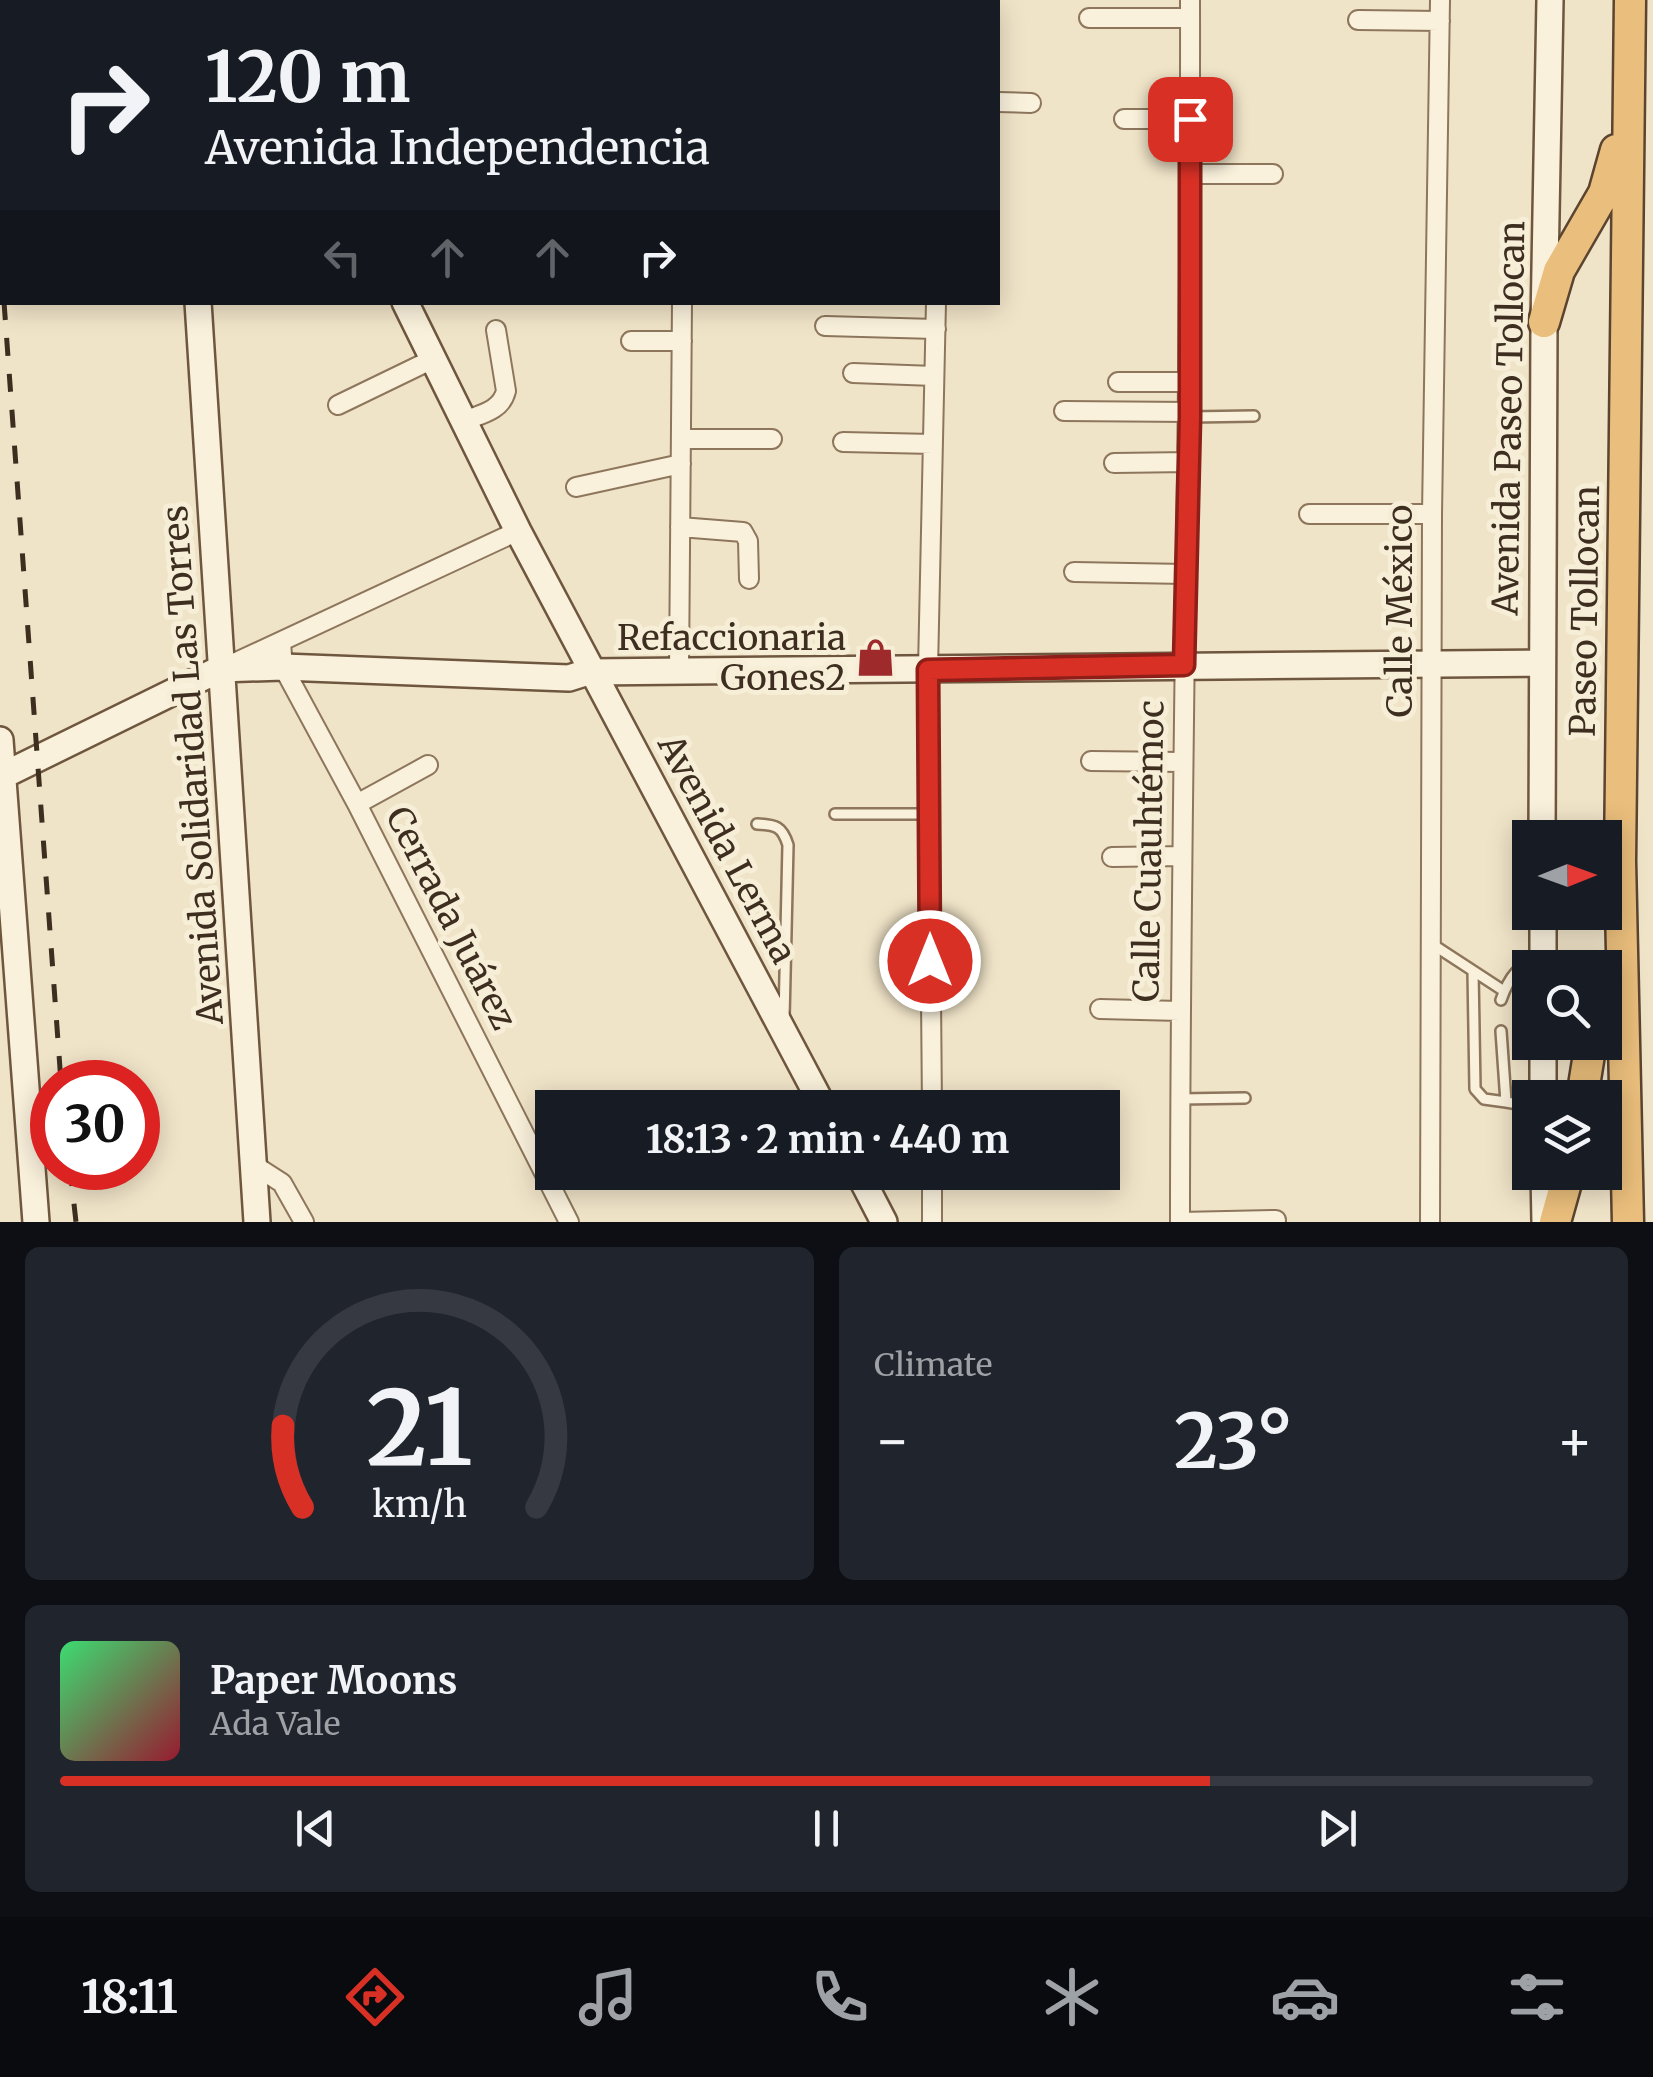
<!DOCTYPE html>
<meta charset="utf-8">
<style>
body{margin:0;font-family:Merriweather,serif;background:#20242c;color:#f1f3f6;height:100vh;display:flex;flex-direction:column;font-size:38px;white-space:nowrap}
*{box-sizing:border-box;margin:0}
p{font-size:32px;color:#9ea1a6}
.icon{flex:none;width:55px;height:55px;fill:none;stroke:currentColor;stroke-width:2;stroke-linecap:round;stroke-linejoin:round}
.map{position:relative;height:1222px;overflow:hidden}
.drawer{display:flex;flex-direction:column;gap:25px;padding:25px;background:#0d0f14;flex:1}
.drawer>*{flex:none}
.top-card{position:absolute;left:0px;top:0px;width:1000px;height:305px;box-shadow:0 5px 25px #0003;background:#171b24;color:#f1f3f6;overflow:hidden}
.needle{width:65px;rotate:89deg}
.controls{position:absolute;left:1512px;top:820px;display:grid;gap:20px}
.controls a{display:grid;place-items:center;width:110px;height:110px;border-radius:0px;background:#171b24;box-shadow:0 5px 25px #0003;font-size:50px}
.speed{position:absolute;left:30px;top:1060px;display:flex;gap:20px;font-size:50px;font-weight:700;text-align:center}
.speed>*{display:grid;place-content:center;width:130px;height:130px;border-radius:50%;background:#171b24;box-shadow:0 5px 25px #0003;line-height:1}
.speed .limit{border:15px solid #d22;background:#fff;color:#111}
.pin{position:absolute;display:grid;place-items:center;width:85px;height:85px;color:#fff;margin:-42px;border-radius:20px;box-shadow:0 5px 15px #0006}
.me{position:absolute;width:110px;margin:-55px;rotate:0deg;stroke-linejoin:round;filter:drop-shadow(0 0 8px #0008)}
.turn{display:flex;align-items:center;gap:35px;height:210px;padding:0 40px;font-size:45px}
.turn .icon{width:130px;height:130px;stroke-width:2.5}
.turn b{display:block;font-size:70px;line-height:85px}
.lanes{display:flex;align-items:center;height:95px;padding:0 40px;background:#0003;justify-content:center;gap:50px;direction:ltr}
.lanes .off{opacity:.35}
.big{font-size:75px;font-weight:700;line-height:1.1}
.drawer .widget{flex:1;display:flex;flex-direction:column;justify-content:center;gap:15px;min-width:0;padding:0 35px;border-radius:15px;background:#20242c}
.drawer .dial{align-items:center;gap:0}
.dial svg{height:260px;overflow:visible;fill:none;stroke:#363941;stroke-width:7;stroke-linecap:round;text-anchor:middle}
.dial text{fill:#f1f3f6;stroke:none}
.song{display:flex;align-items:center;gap:30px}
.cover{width:120px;height:120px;border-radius:15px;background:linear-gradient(135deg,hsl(140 70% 55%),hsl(350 70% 35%))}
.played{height:10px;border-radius:5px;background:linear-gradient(90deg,#d93025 75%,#363941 75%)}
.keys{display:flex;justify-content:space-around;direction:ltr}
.heat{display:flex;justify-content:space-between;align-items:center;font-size:55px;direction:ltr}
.drawer .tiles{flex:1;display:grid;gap:25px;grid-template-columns:1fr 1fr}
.widget:last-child{grid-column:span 2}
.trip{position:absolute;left:535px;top:1090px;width:585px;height:100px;border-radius:0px;background:#171b24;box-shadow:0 5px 25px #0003;font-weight:700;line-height:100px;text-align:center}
.tabs{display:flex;height:160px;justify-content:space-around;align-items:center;background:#090b0e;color:#9ea1a6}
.tabs .icon{width:70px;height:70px}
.tabs .current{color:#d93025}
.tabs b{font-size:45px;color:#f1f3f6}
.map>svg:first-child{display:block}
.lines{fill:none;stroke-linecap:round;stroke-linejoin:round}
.stream{stroke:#6f938a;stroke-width:5}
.service-casing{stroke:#8d765c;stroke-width:14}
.minor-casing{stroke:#8d765c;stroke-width:22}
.secondary-casing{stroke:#6f573f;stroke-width:30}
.trunk-casing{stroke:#5b4430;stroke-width:35}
.service{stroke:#faf1dc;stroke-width:9}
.minor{stroke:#faf1dc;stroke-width:18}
.secondary{stroke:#faf1dc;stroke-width:25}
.trunk{stroke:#eabe7c;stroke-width:30}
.rail{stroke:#3d2e20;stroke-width:5;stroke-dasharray:18 18;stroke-linecap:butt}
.route-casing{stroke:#8d1f18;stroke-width:25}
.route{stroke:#d93025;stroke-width:18}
.labels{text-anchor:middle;stroke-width:10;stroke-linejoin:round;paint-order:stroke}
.street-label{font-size:35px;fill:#3d2e20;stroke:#f7eed8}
.poi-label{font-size:35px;fill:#3d2e20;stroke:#f7eed8;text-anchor:end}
</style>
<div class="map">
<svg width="1653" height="1222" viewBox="0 0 1653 1222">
<rect width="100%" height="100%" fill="#f0e4c8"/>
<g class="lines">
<!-- stream -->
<path class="stream" d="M 227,0 L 228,2"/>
<defs>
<path id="service" d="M 1190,417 L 1254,416
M 835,814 L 929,814
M 757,824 C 776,825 782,826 788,845 L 784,1018
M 1432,944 L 1504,991
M 1473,971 L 1475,1089 L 1484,1099 L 1506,1102
M 1501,1000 C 1509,977 1518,965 1541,957
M 1501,1031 L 1506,1102 L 1530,1106
M 1180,1099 L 1245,1098"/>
<path id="minor" d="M 433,2 L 433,0
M 684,2 L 684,0
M 937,2 L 937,0
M 1089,18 L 1190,18
M 1358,20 L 1440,21
M 998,102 L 1031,103
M 1124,119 L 1190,119
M 1190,174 L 1273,174
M 825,326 L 936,329
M 631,341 L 682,341
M 853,373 L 934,376
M 1118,382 L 1190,382
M 338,405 L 433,359
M 1064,411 L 1190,412
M 464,421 C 481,414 501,411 506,391 L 496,330
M 681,439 L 772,439
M 843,442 L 933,444
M 1114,463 L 1189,462
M 576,487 L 681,464
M 1309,514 L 1432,514
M 680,527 L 743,532 L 748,541 L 749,579
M 1074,572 L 1186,574
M 281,643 L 283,667 L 357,804 L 569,1222
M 230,665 L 518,531
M 679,673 L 682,302
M 1091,761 L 1182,762
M 357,804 L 428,765
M 1112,857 L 1181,856
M 1100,1009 L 1180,1011
M 932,1108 L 928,669 L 936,302
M 254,1165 L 282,1183 L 304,1222
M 932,1222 L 932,1172
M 1180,1222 C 1180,815 1191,407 1190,0
M 1180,1222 L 1276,1220
M 1430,1222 L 1432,514 L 1440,0"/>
<path id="secondary" d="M 179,0 L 179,2
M 257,0 L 258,2
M 198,302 L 257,1222
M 405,302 L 518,531 L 824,1108
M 0,740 L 36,1222
M 0,777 L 220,669 L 283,667 L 569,678 L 588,672 L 1541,663
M 1542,838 L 1544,322 L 1550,0
M 1543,912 L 1543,968
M 1543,1098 L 1543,1042
M 858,1172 L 884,1222
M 1544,1172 L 1545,1222"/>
<path id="trunk" d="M 1544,322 L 1559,271 L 1604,193 L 1616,150
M 1582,1098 L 1591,1042
M 1555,1222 L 1569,1172
M 1628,1222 L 1620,861 L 1630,0"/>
</defs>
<!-- service casing -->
<use href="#service" class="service-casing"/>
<!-- minor casing -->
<use href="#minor" class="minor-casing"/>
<!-- secondary casing -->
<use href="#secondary" class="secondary-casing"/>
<!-- trunk casing -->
<use href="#trunk" class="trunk-casing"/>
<!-- service -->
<use href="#service" class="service"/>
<!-- minor -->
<use href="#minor" class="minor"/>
<!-- secondary -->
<use href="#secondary" class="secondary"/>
<!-- trunk -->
<use href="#trunk" class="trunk"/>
<!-- rail -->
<path class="rail" d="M 0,245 L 2,283
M 4,302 L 61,1082
M 70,1168 L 76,1222"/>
</g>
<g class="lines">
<defs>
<path id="route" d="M 930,961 L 928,670 L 1184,665 L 1190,417 L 1190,119"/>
</defs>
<!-- route casing -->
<use href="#route" class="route-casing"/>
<!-- route -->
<use href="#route" class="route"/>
</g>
<!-- icons -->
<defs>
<symbol id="shop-bare" viewBox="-9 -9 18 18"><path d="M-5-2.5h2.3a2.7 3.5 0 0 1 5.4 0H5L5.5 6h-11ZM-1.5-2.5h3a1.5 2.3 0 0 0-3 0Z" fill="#9e2a2b" stroke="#f7eed8" stroke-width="2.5" paint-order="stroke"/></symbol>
</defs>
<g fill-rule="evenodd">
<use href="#shop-bare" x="848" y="630" width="55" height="55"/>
</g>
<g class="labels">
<!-- street labels -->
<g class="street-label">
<text transform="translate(1509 418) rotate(-89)" y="12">Avenida Paseo Tollocan</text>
<text transform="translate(1400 611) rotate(-90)" y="12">Calle México</text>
<text transform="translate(1585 611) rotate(-89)" y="12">Paseo Tollocan</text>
<text transform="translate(193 765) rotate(-94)" y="12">Avenida Solidaridad Las Torres</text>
<text transform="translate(727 849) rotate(62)" y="12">Avenida Lerma</text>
<text transform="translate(1149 851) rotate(-89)" y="12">Calle Cuauhtémoc</text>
<text transform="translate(451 918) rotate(63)" y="12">Cerrada Juárez</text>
</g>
<!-- poi labels -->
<g class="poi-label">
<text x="846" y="650">Refaccionaria<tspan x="846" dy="40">Gones2</tspan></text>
</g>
</g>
</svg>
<div class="controls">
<a><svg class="needle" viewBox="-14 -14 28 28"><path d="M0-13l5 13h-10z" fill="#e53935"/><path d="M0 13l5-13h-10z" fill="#9ea1a6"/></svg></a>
<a><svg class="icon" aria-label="search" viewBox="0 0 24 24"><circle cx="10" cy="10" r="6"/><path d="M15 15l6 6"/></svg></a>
<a><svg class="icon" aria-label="layers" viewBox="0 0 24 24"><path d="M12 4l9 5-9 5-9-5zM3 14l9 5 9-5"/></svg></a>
</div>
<div class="speed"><div class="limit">30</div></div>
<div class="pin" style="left:1190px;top:119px;background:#d93025"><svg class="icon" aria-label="arrive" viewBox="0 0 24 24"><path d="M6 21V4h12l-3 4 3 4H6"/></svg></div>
<svg class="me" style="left:930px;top:961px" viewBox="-20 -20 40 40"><circle r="17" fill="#d93025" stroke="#fff" stroke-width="3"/><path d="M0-11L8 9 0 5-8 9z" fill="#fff"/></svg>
<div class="trip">18:13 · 2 min · 440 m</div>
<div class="top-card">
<div class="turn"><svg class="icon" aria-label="right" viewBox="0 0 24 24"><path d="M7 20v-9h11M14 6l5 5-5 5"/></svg><div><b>120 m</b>Avenida Independencia</div></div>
<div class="lanes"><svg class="icon off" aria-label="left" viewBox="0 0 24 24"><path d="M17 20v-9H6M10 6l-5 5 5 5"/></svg><svg class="icon off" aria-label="ahead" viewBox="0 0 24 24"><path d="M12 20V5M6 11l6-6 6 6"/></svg><svg class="icon off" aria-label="ahead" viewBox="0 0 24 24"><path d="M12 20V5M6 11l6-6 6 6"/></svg><svg class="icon" aria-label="right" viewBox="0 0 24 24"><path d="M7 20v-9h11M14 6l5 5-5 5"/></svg></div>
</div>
</div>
<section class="drawer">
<div class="tiles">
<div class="widget dial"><svg viewBox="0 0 100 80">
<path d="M14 69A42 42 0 1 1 86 69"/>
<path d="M14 69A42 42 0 0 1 8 44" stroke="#d93025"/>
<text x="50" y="56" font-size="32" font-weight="700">21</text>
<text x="50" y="72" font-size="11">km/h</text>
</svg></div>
<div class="widget"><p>Climate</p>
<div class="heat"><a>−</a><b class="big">23°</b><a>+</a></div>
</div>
<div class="widget">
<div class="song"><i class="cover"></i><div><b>Paper Moons</b><p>Ada Vale</p></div></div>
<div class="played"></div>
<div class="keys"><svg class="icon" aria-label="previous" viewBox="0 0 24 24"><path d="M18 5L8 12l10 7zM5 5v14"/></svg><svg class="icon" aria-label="pause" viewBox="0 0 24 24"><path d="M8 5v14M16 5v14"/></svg><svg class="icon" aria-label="next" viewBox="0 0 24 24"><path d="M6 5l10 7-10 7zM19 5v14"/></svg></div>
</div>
</div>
</section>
<nav class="tabs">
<b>18:11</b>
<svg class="icon current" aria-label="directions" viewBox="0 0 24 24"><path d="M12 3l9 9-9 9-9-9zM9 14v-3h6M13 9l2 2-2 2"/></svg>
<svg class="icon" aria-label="music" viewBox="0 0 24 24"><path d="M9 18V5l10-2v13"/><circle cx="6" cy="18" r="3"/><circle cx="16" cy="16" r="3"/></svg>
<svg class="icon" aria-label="phone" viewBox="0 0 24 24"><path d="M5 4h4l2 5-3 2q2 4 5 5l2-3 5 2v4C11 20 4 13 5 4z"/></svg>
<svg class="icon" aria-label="climate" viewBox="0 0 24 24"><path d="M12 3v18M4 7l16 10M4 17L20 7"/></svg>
<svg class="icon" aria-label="car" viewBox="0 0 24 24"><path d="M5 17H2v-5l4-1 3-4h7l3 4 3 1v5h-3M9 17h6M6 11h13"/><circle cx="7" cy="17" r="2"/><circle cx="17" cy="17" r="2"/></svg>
<svg class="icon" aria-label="filters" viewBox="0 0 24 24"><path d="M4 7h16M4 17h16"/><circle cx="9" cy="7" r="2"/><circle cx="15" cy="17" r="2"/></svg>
</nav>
